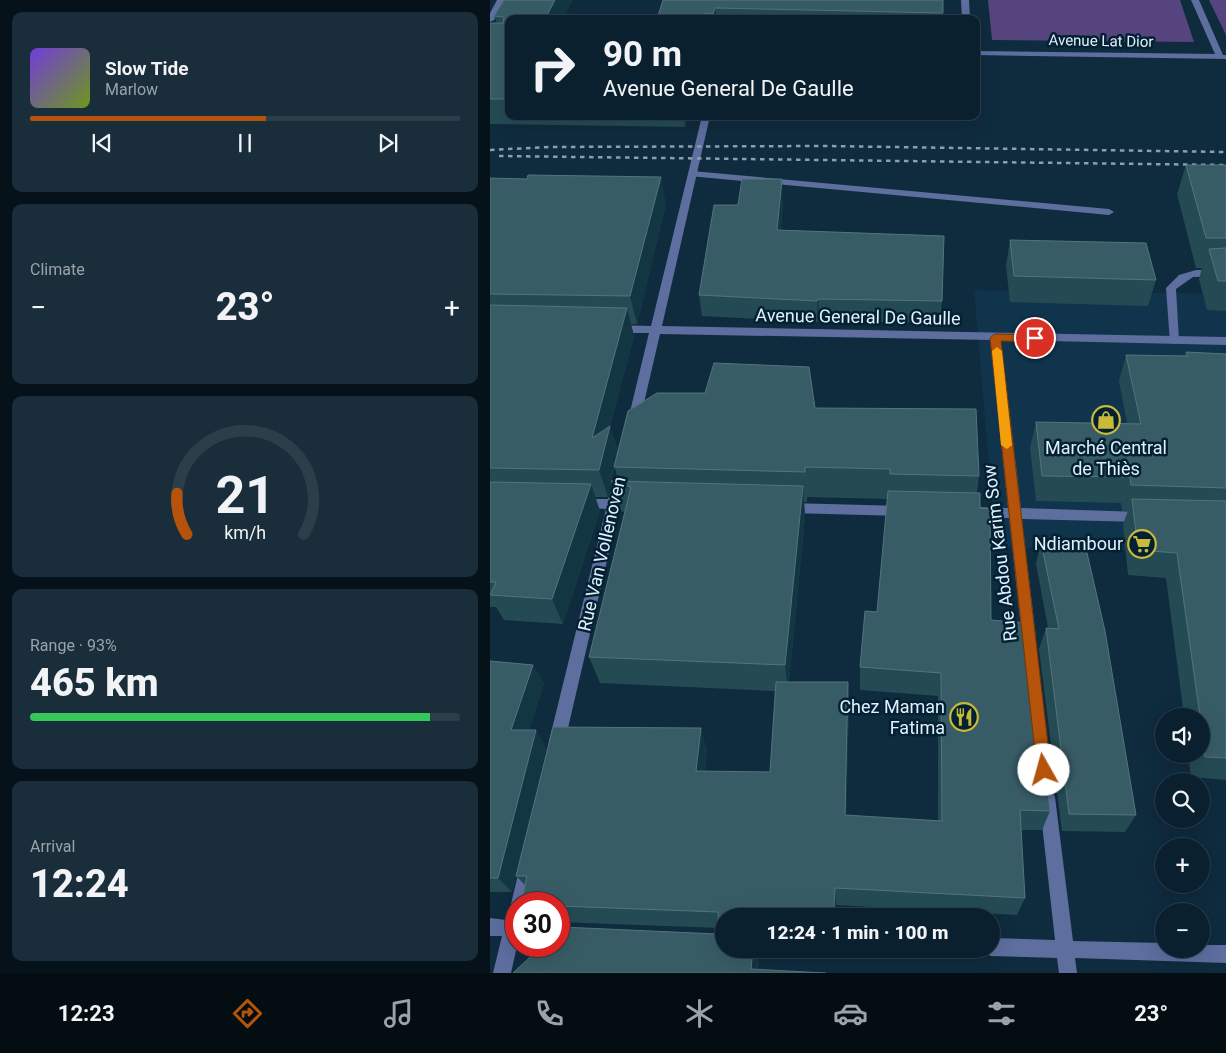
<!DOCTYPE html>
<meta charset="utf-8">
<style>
body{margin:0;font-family:Roboto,sans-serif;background:#192d3a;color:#f1f3f6;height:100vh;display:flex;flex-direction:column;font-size:19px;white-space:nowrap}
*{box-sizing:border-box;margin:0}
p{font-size:16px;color:#9aa3aa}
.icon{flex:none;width:28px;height:28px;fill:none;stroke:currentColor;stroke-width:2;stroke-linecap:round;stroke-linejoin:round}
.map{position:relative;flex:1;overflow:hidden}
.side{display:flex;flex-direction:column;gap:12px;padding:12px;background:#061219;width:490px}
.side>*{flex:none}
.hud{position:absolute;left:15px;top:15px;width:475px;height:105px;border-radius:10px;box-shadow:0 5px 20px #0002,0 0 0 1px #2b3e4a;background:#0b202e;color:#f1f3f6;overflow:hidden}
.tools{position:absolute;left:665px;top:708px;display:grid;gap:10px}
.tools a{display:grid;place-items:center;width:55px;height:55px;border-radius:50%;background:#0b202e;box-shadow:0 5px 20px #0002,0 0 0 1px #2b3e4a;font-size:25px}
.speed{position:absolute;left:15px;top:892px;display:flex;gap:10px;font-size:25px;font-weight:700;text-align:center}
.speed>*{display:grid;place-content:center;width:65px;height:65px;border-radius:50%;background:#0b202e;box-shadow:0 5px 20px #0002,0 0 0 1px #2b3e4a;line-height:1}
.speed .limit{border:8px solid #d22;background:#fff;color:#111}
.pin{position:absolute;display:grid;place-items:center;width:42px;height:42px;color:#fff;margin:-21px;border:2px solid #fff;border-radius:50%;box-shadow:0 1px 5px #0007}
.me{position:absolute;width:55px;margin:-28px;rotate:353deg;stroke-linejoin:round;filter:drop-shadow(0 0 4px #0008)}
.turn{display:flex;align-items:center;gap:18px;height:105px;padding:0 15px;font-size:22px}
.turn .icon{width:65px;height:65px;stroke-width:2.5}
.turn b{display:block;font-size:35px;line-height:42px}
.big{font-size:38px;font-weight:800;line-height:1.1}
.side .tile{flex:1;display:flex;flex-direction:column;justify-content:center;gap:8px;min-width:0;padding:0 18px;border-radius:10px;background:#192d3a}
.side .dial{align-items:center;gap:0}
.dial svg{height:130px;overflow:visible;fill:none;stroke:#2b3e4a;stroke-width:7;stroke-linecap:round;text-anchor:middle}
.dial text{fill:#f1f3f6;stroke:none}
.song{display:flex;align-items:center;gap:15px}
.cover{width:60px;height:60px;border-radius:8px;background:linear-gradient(135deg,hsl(260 70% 55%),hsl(80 70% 35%))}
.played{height:5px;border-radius:2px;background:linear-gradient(90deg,#b45309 55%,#2b3e4a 55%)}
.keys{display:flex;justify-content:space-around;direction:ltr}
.heat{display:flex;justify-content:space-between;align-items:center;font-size:28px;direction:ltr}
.charge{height:8px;border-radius:4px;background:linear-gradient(90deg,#34c759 93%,#2b3e4a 0)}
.trip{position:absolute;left:225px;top:908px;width:285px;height:50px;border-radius:25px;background:#0b202e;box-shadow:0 5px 20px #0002,0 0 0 1px #2b3e4a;font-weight:800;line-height:50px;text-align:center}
.tabs{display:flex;height:80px;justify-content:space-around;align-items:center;background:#040d12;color:#9aa3aa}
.tabs .icon{width:35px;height:35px}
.tabs .current{color:#b45309}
.tabs b{font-size:22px;color:#f1f3f6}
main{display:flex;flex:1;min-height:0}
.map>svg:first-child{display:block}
.built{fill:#0f344c}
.green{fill:#56447e}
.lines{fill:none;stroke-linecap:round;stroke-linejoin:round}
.service{fill:#5d6e9f;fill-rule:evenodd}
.minor{fill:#5d6e9f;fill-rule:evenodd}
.rail{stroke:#8aa0ae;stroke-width:2.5;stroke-dasharray:4.5 4.5;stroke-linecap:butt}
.wall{fill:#244b54;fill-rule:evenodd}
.shaded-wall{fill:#133643}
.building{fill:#385c66;stroke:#53747e}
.route{fill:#b45309;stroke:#753606}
.slow{fill:#f59e0b}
.labels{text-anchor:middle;stroke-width:5;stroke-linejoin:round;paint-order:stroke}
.far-street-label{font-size:15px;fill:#e0f1fd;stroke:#042133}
.street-label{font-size:18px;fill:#e0f1fd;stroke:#042133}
.poi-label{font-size:18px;fill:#e0f1fd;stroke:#042133;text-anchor:end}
</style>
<main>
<section class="side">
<div class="tile">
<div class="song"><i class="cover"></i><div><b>Slow Tide</b><p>Marlow</p></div></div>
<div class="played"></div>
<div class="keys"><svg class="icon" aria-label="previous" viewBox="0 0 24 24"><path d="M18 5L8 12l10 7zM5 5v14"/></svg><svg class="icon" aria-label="pause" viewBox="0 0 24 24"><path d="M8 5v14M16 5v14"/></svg><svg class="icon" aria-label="next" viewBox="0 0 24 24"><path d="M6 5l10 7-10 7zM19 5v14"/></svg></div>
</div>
<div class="tile"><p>Climate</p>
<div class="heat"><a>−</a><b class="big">23°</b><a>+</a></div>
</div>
<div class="tile dial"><svg viewBox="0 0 100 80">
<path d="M14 69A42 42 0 1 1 86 69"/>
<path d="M14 69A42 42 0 0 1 8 44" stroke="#b45309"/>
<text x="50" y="56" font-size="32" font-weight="700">21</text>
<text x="50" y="72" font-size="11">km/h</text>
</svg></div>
<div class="tile"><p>Range · 93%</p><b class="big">465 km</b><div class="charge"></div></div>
<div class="tile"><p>Arrival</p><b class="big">12:24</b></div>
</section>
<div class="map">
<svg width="736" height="973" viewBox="0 0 736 973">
<rect width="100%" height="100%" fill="#0f2b3e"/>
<!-- built -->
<path class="built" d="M 484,290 L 736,294 L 736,554 L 506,547 Z"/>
<!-- green -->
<path class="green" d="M 498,0 L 690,0 L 704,42 L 502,40 Z
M 719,0 L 736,0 L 736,35 Z"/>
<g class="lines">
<!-- service -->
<path class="service" d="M 202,171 L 619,209 L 624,212 L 619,215 L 199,176 L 199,172 Z
M 706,270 L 736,270 L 736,276 L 703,277 L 686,289 L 689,340 L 684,344 L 680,343 L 676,288 L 689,275 Z"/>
<!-- minor -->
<path class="minor" d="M 7,0 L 15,0 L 4,20 L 0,22 L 0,13 Z
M 471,0 L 479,0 L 480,19 L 472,19 Z
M 701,0 L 709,0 L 733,55 L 736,55 L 736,59 L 486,55 L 486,51 L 725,54 Z
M 212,116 L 220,116 L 172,326 L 736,337 L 736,345 L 511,340 L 531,508 L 651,512 L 656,513 L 657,517 L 656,521 L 651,522 L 532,519 L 546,638 L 544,642 L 539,644 L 534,642 L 532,638 L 519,518 L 484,517 L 479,516 L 478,512 L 479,508 L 484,507 L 518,508 L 500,340 L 170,334 L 150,420 L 148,423 L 140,423 L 138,420 L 159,333 L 125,333 L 120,329 L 125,325 L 161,326 Z
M 129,476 L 133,478 L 135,481 L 131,499 L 135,500 L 137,504 L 135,508 L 129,509 L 75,741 L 72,746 L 67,748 L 62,746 L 59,741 L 116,509 L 87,507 L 85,503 L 87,499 L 118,499 L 125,478 Z
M 299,503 L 414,506 L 419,507 L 420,511 L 419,515 L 414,516 L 299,513 L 295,512 L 293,508 L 295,504 Z
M 557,789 L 563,792 L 565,797 L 583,941 L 674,943 L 674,949 L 711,949 L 711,945 L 736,945 L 736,963 L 585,958 L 587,973 L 569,973 L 567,958 L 501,956 L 495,953 L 493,949 L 501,949 L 501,938 L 565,940 L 549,797 L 551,792 Z
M 37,860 L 43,862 L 45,868 L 37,904 L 26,904 L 27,946 L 21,973 L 3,973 L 12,936 L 0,936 L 0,918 L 16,920 L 22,907 L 21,904 L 31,862 Z"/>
<!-- rail -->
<path class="rail" d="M 0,150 L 59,147 L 336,146 L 736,152
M 9,156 L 736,165"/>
</g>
<!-- wall -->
<path class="wall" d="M 14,0 L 19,19 L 19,116 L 198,116 L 195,127 L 0,124 L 0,23 L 7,23 L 4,16 Z
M 173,0 L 453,13 L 453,19 L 167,19 Z
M 696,165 L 736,165 L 736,311 L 717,310 L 709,279 L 712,268 L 706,268 L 687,194 Z
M 0,178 L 176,204 L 147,324 L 141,324 L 144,336 L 120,427 L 128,452 L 325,408 L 489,476 L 487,493 L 490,508 L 501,620 L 560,811 L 552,830 L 531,830 L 535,898 L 527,915 L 346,905 L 346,916 L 234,916 L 269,949 L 268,969 L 23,973 L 227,934 L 229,932 L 229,928 L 69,922 L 69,904 L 35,885 L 26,876 L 217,750 L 215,771 L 280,772 L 285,691 L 110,683 L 99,657 L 135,512 L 130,511 L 121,482 L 118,497 L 105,497 L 110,511 L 73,624 L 14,620 L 6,607 L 0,607 ZM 125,468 L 128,481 L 121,481 ZM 317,497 L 398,499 L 387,612 L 370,667 L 370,690 L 448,696 L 448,821 L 356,816 L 359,706 L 358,682 L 299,682 L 315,516 L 314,502 L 317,502 Z
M 293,201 L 291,231 L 452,301 L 450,323 L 329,321 L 328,322 L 212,316 L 209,295 L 248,205 Z
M 520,240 L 666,280 L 658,306 L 520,302 L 516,266 Z
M 696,352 L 736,354 L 736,780 L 701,777 L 698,754 L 711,754 L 711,716 L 694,716 L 676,578 L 638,575 L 633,524 L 638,511 L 632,511 L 631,503 L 546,501 L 540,448 L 546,422 L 637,423 L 629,381 L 636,355 L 694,356 Z
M 551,542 L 646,815 L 635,832 L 572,831 L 549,649 L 556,628 L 558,628 L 546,564 Z
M 0,661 L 43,665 L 54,684 L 39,730 L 46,730 L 56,748 L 22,892 L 0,892 Z"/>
<!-- shaded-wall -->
<path class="shaded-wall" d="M 65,0 L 83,0 L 73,19 L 55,19 Z
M 225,8 L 227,19 L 223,19 L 223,14 Z
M 194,116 L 198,116 L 195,127 Z
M 171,177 L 176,204 L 147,324 L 140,296 Z
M 292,179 L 293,201 L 289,252 L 287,230 Z
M 328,299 L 329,321 L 328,322 L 327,301 Z
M 137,308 L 144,336 L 120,427 L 128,453 L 118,497 L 109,470 L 102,438 Z
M 101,484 L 110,511 L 73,624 L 62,599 Z
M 313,486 L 315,516 L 298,692 L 295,665 Z
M 43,665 L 54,684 L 33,748 L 21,730 Z
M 358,682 L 359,706 L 356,835 L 355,815 Z
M 211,728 L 217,750 L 213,792 L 206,771 Z
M 46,730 L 56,748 L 22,892 L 8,878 Z
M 345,888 L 346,905 L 346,916 L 345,916 L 344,908 Z
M 267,908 L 269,916 L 266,916 Z
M 263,949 L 269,949 L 267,973 L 261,969 Z"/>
<!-- building -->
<path class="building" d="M 14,0 L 65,0 L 55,19 L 19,19 L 19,99 L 0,99 L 0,23 L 13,23 L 14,17 L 4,16 Z
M 173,0 L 453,0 L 453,13 L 225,8 L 223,14 L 214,13 L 213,19 L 167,19 Z
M 696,165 L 736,165 L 736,238 L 716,238 Z
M 38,175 L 171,177 L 140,296 L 0,294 L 0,178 L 37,179 Z
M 252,179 L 292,179 L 287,230 L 454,236 L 452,301 L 328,299 L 327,301 L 209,295 L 224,205 L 248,205 Z
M 520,240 L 656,243 L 666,280 L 524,276 Z
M 736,248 L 736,281 L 728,281 L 719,249 Z
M 0,305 L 137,308 L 102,438 L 120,426 L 109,470 L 0,468 Z
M 696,352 L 736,354 L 736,488 L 641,485 L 640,477 L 552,476 L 546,422 L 651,424 L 636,355 L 698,356 Z
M 224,363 L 319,367 L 325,408 L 486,409 L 489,476 L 400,474 L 400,469 L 315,467 L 315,472 L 124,467 L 138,411 L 167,393 L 215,393 Z
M 121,481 L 313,486 L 295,665 L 99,657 L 141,487 Z
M 0,482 L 101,484 L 62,599 L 0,595 L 6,582 L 0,582 Z
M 398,491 L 490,493 L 490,508 L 500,509 L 501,620 L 538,623 L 560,811 L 530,810 L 535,898 L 345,888 L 344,908 L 267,908 L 266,916 L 234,916 L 234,949 L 263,949 L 261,969 L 336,973 L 23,973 L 52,946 L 69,946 L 69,930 L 72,927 L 227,934 L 229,932 L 228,912 L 69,906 L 69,904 L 31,904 L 37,876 L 26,876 L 63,727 L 211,728 L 206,771 L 280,772 L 286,682 L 358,682 L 355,815 L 452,821 L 451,673 L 370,667 L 375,611 L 387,612 Z
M 642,499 L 736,501 L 736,758 L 715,757 L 711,728 L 711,716 L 710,716 L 687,553 L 648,550 Z
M 594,540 L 615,631 L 646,815 L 579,814 L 556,628 L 569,629 L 551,542 Z
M 0,661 L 43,665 L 21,730 L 46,730 L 8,878 L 0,878 Z"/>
<!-- route -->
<path class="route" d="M 505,334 L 545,335 L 550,338 L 545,342 L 511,341 L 561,770 L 559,775 L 554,777 L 549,775 L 547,770 L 500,338 Z"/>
<!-- slow -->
<path class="slow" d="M 507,347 L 512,351 L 522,445 L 517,449 L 511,445 L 502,351 Z"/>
<!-- icons -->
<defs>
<symbol id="shop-ring" viewBox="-11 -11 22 22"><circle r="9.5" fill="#042133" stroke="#caba3a" stroke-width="1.5"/><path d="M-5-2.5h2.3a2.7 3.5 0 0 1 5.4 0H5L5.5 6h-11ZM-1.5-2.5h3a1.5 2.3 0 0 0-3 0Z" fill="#caba3a"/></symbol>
<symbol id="supermarket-ring" viewBox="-11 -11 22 22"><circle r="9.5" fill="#042133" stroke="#caba3a" stroke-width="1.5"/><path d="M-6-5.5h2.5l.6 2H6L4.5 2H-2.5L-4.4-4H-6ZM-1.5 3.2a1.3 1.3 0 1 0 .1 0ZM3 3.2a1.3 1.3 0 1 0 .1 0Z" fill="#caba3a"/></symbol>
<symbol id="restaurant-ring" viewBox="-11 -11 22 22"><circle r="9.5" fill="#042133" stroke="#caba3a" stroke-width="1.5"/><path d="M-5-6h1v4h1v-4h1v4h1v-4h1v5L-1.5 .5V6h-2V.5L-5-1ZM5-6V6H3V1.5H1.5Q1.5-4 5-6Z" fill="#caba3a"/></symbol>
</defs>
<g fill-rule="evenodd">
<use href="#shop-ring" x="600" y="404" width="32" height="32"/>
<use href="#supermarket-ring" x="636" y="528" width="32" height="32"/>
<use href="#restaurant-ring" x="458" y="701" width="32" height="32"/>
</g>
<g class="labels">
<!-- far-street labels -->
<g class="far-street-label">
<text transform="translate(611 41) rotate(1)" y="5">Avenue Lat Dior</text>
</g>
<!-- street labels -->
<g class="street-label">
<text transform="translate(368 317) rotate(1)" y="6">Avenue General De Gaulle</text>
<text transform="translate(510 553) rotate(-97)" y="6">Rue Abdou Karim Sow</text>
<text transform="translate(112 554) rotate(-77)" y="6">Rue Van Vollenoven</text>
</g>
<!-- poi labels -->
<g class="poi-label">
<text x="616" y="454" text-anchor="middle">Marché Central<tspan x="616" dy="21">de Thiès</tspan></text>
<text x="633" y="550">Ndiambour</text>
<text x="455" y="713">Chez Maman<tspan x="455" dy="21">Fatima</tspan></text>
</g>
</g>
</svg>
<div class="tools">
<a><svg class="icon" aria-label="sound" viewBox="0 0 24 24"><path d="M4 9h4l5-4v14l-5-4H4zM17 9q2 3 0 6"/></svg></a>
<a><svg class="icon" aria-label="search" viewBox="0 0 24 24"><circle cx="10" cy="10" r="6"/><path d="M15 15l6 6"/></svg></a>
<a>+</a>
<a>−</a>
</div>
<div class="speed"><div class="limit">30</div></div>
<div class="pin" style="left:545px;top:338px;background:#d93025"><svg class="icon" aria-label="arrive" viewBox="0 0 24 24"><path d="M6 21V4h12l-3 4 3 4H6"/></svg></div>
<svg class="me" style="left:554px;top:770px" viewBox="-20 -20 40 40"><circle r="19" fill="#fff"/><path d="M0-13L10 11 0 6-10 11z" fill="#b45309"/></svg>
<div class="trip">12:24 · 1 min · 100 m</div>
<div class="hud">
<div class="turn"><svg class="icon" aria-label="right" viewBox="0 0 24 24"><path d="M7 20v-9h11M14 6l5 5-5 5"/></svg><div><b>90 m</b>Avenue General De Gaulle</div></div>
</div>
</div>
</main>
<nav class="tabs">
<b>12:23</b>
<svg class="icon current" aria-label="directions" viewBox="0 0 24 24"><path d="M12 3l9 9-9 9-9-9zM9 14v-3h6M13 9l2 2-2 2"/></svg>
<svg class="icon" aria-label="music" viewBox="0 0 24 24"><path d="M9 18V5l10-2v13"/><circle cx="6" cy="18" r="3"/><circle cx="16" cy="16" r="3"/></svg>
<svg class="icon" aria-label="phone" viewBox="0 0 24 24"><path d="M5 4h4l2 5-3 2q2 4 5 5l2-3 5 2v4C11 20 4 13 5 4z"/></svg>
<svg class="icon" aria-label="climate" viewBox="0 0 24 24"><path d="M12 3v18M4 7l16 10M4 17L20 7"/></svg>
<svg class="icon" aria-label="car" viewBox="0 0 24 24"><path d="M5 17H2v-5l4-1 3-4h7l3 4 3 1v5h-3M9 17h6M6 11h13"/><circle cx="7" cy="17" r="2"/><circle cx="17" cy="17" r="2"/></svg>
<svg class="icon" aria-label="filters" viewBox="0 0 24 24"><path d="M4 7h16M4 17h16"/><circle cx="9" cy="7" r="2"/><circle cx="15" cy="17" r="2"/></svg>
<b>23°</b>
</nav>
